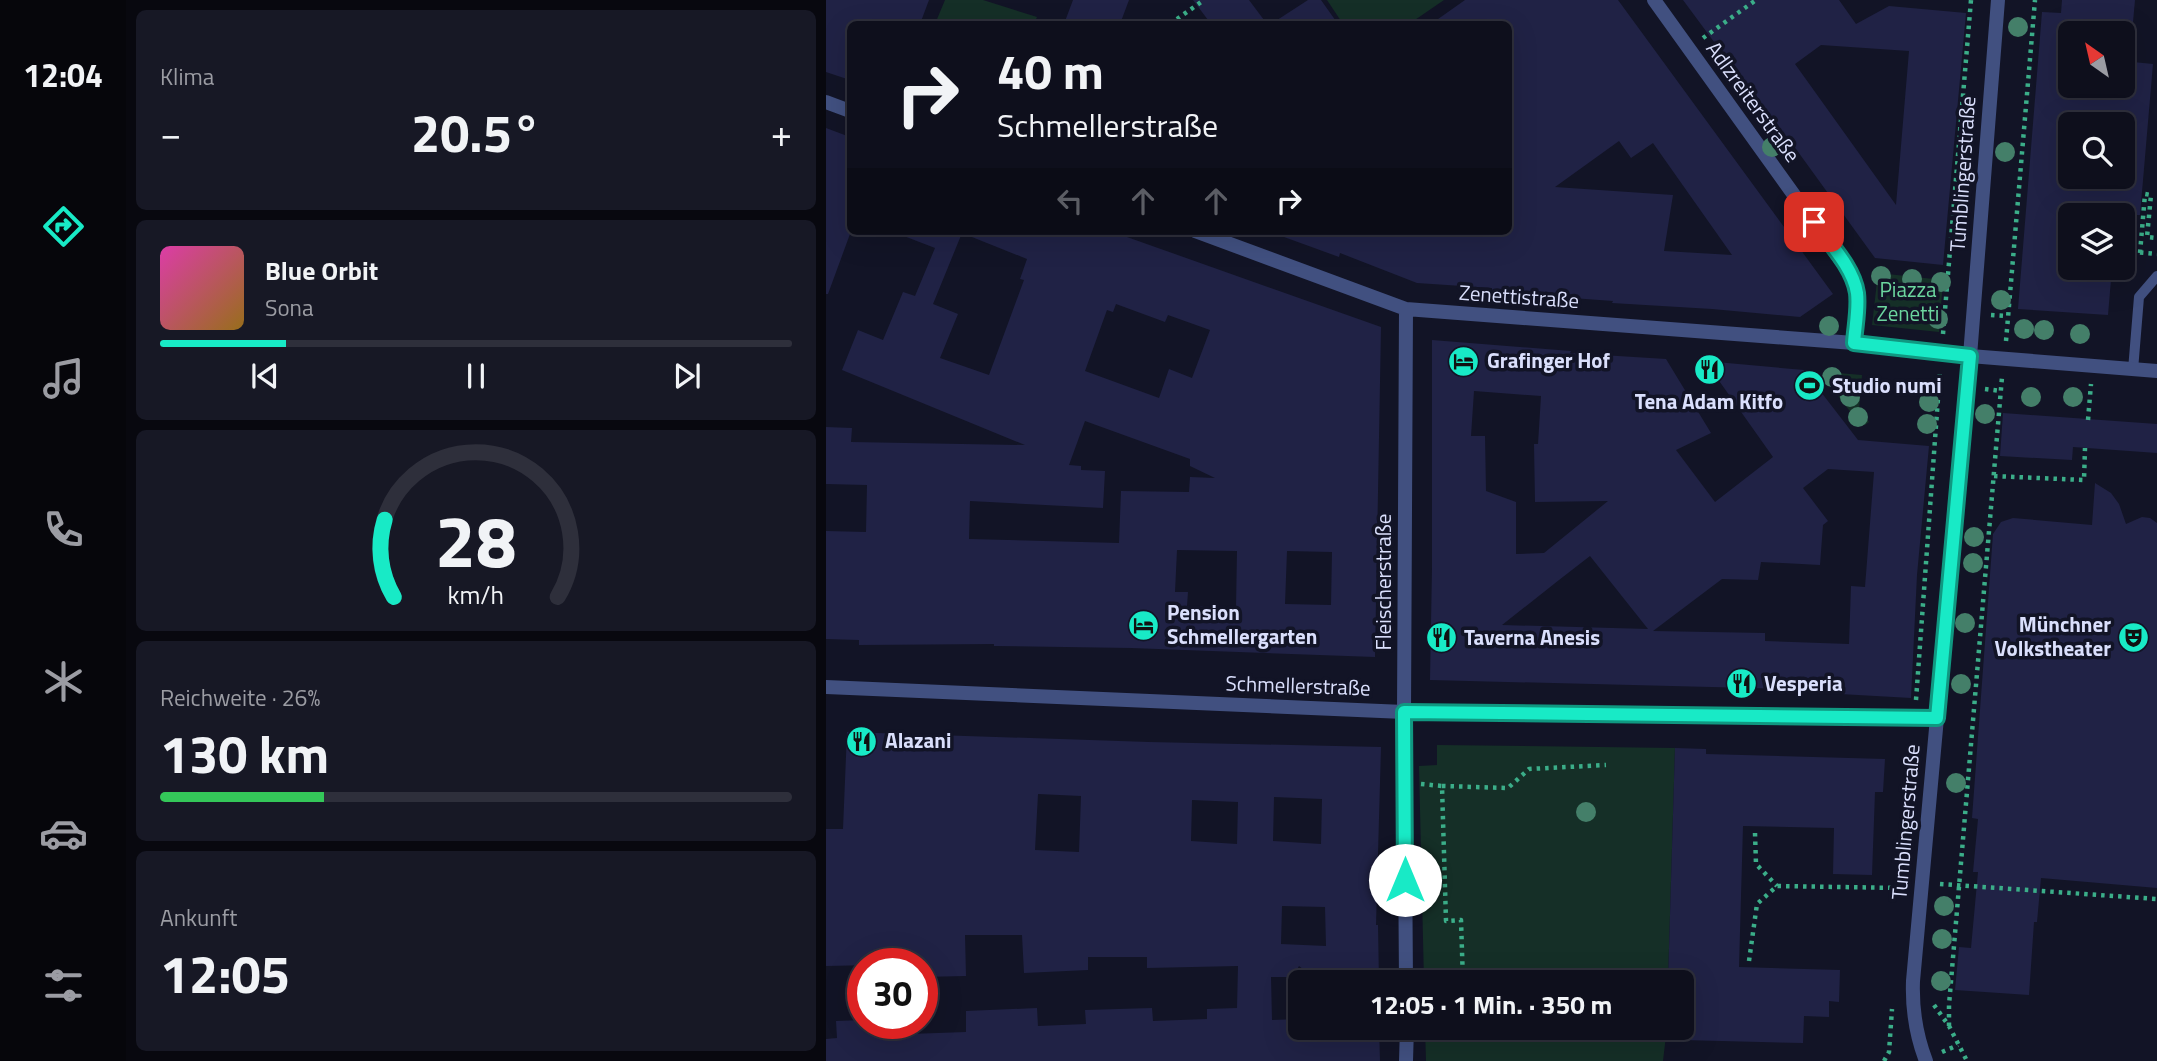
<!DOCTYPE html>
<html lang="de">
<meta charset="utf-8">
<style>
body{margin:0;font-family:"Titillium Web",sans-serif;background:#171825;color:#f1f3f6;height:100vh;display:flex;flex-direction:column;font-size:26px;white-space:nowrap}
*{box-sizing:border-box;margin:0}
p{font-size:23px;color:#9b9ca3}
.icon{flex:none;width:38px;height:38px;fill:none;stroke:currentColor;stroke-width:2;stroke-linecap:round;stroke-linejoin:round}
.map{position:relative;flex:1;overflow:hidden}
.panel{display:flex;flex-direction:column;gap:10px;padding:10px;background:#08080f;width:700px}
.panel>*{flex:none}
.hud{position:absolute;left:21px;top:21px;width:665px;height:214px;border-radius:10px;box-shadow:0 7px 28px #0002,0 0 0 2px #2e2f3b;background:#0e0f1c;color:#f1f3f6;overflow:hidden}
.needle{width:46px;rotate:326deg}
.fabs{position:absolute;left:1232px;top:21px;display:grid;gap:14px}
.fabs a{display:grid;place-items:center;width:77px;height:77px;border-radius:10px;background:#0e0f1c;box-shadow:0 7px 28px #0002,0 0 0 2px #2e2f3b;font-size:35px}
.speed{position:absolute;left:21px;top:948px;display:flex;gap:14px;font-size:35px;font-weight:700;text-align:center}
.speed>*{display:grid;place-content:center;width:91px;height:91px;border-radius:50%;background:#0e0f1c;box-shadow:0 7px 28px #0002,0 0 0 2px #2e2f3b;line-height:1}
.speed .limit{border:10px solid #d22;background:#fff;color:#111}
.pin{position:absolute;display:grid;place-items:center;width:60px;height:60px;color:#fff;margin:-30px;border-radius:14px;box-shadow:0 4px 10px #0006}
.me{position:absolute;width:77px;margin:-38px;rotate:0deg;stroke-linejoin:round;filter:drop-shadow(0 0 5px #0008)}
.turn{display:flex;align-items:center;gap:24px;height:147px;padding:0 35px;font-size:32px}
.turn .icon{width:91px;height:91px;stroke-width:2.5}
.turn b{display:block;font-size:49px;line-height:60px}
.lanes{display:flex;align-items:center;height:66px;padding:0 35px;background:#0003;justify-content:center;gap:35px;direction:ltr}
.lanes .off{opacity:.35}
.big{font-size:52px;font-weight:700;line-height:1.1}
.panel .card{flex:1;display:flex;flex-direction:column;justify-content:center;gap:10px;min-width:0;padding:0 24px;border-radius:10px;background:#171825}
.panel .dial{align-items:center;gap:0}
.dial svg{height:182px;overflow:visible;fill:none;stroke:#2e2f3b;stroke-width:7;stroke-linecap:round;text-anchor:middle}
.dial text{fill:#f1f3f6;stroke:none}
.song{display:flex;align-items:center;gap:21px}
.cover{width:84px;height:84px;border-radius:10px;background:linear-gradient(135deg,hsl(320 70% 55%),hsl(40 70% 35%))}
.played{height:7px;border-radius:4px;background:linear-gradient(90deg,#18eac6 20%,#2e2f3b 20%)}
.keys{display:flex;justify-content:space-around;direction:ltr}
.heat{display:flex;justify-content:space-between;align-items:center;font-size:38px;direction:ltr}
.charge{height:10px;border-radius:5px;background:linear-gradient(90deg,#34c759 26%,#2e2f3b 0)}
.trip{position:absolute;left:462px;top:970px;width:406px;height:70px;border-radius:10px;background:#0e0f1c;box-shadow:0 7px 28px #0002,0 0 0 2px #2e2f3b;font-weight:700;line-height:70px;text-align:center}
main{display:flex;flex:1;min-height:0}
.dock{display:flex;flex-direction:column;width:126px;justify-content:space-around;align-items:center;background:#06060b;color:#9b9ca3}
.dock .icon{width:49px;height:49px}
.dock .on{color:#18eac6}
.dock b{font-size:32px;color:#f1f3f6}
.map>svg:first-child{display:block}
.green{fill:#152f27}
.building{fill:#202245;fill-rule:evenodd}
.lines{fill:none;stroke-linecap:round;stroke-linejoin:round}
.path{stroke:#3bae89;stroke-width:4.5;stroke-dasharray:3.5 5;stroke-linecap:butt}
.service{stroke:#415080;stroke-width:10}
.minor{stroke:#415080;stroke-width:14}
.tertiary{stroke:#415080;stroke-width:14}
.tree{fill:#447f69}
.route-casing{stroke:#109881;stroke-width:18}
.route{stroke:#18eac6;stroke-width:12}
.labels{text-anchor:middle;stroke-width:7;stroke-linejoin:round;paint-order:stroke}
.street-label{font-size:21px;fill:#dadffc;stroke:#121426}
.park-label{font-size:21px;fill:#6cd69f;stroke:#121426}
.poi-label{font-size:21px;font-weight:bold;fill:#dadffc;stroke:#121426;text-anchor:start}
</style>
<main>
<nav class="dock">
<b>12:04</b>
<svg class="icon on" aria-label="directions" viewBox="0 0 24 24"><path d="M12 3l9 9-9 9-9-9zM9 14v-3h6M13 9l2 2-2 2"/></svg>
<svg class="icon" aria-label="music" viewBox="0 0 24 24"><path d="M9 18V5l10-2v13"/><circle cx="6" cy="18" r="3"/><circle cx="16" cy="16" r="3"/></svg>
<svg class="icon" aria-label="phone" viewBox="0 0 24 24"><path d="M5 4h4l2 5-3 2q2 4 5 5l2-3 5 2v4C11 20 4 13 5 4z"/></svg>
<svg class="icon" aria-label="climate" viewBox="0 0 24 24"><path d="M12 3v18M4 7l16 10M4 17L20 7"/></svg>
<svg class="icon" aria-label="car" viewBox="0 0 24 24"><path d="M5 17H2v-5l4-1 3-4h7l3 4 3 1v5h-3M9 17h6M6 11h13"/><circle cx="7" cy="17" r="2"/><circle cx="17" cy="17" r="2"/></svg>
<svg class="icon" aria-label="filters" viewBox="0 0 24 24"><path d="M4 7h16M4 17h16"/><circle cx="9" cy="7" r="2"/><circle cx="15" cy="17" r="2"/></svg>
</nav>
<section class="panel">
<div class="card"><p>Klima</p>
<div class="heat"><a>−</a><b class="big">20.5°</b><a>+</a></div>
</div>
<div class="card">
<div class="song"><i class="cover"></i><div><b>Blue Orbit</b><p>Sona</p></div></div>
<div class="played"></div>
<div class="keys"><svg class="icon" aria-label="previous" viewBox="0 0 24 24"><path d="M18 5L8 12l10 7zM5 5v14"/></svg><svg class="icon" aria-label="pause" viewBox="0 0 24 24"><path d="M8 5v14M16 5v14"/></svg><svg class="icon" aria-label="next" viewBox="0 0 24 24"><path d="M6 5l10 7-10 7zM19 5v14"/></svg></div>
</div>
<div class="card dial"><svg viewBox="0 0 100 80">
<path d="M14 69A42 42 0 1 1 86 69"/>
<path d="M14 69A42 42 0 0 1 10 35" stroke="#18eac6"/>
<text x="50" y="56" font-size="32" font-weight="700">28</text>
<text x="50" y="72" font-size="11">km/h</text>
</svg></div>
<div class="card"><p>Reichweite · 26%</p><b class="big">130 km</b><div class="charge"></div></div>
<div class="card"><p>Ankunft</p><b class="big">12:05</b></div>
</section>
<div class="map">
<svg width="1331" height="1061" viewBox="0 0 1331 1061">
<rect width="100%" height="100%" fill="#121426"/>
<!-- green -->
<path class="green" d="M 119,0 L 157,0 L 211,17 L 208,24 L 109,24 Z
M 501,0 L 618,0 L 583,24 L 517,24 Z
M 1052,273 L 1117,280 L 1113,332 L 1046,325 Z
M 1000,372 L 1036,375 L 1033,410 L 1043,422 L 1039,425 L 1033,423 L 999,379 Z
M 611,745 L 849,748 L 842,982 L 598,982 L 593,766 L 611,765 Z
M 599,1027 L 841,1027 L 837,1061 L 600,1061 Z"/>
<!-- building -->
<path class="building" d="M 0,0 L 103,0 L 94,24 L 24,24 L 24,80 L 0,72 Z
M 247,0 L 303,0 L 294,24 L 238,24 Z
M 367,0 L 423,0 L 441,24 L 385,24 Z
M 482,0 L 495,0 L 512,24 L 445,24 Z
M 639,0 L 792,0 L 1007,294 L 974,317 L 886,309 L 786,303 L 787,301 L 666,292 L 666,288 L 591,283 L 514,253 L 513,257 L 447,233 L 448,231 L 682,231 L 682,24 L 605,24 ZM 793,141 L 805,158 L 827,143 L 906,255 L 838,251 L 847,195 L 729,187 Z
M 857,0 L 1013,0 L 1030,24 L 1063,6 L 1140,13 L 1117,265 L 1049,258 L 962,138 L 960,139 ZM 995,45 L 1083,51 L 1070,205 L 969,64 Z
M 1236,0 L 1309,0 L 1306,33 L 1244,33 L 1244,86 L 1297,86 L 1297,61 L 1327,64 L 1314,215 L 1244,215 L 1244,268 L 1286,268 L 1282,315 L 1192,309 L 1216,12 L 1235,13 ZM 1244,124 L 1297,124 L 1297,177 L 1244,177 Z
M 0,128 L 24,137 L 24,234 L 2,294 L 0,294 Z
M 70,231 L 284,231 L 555,327 L 549,657 L 305,648 L 168,646 L 168,644 L 33,645 L 33,640 L 0,639 L 0,531 L 40,532 L 41,485 L 0,484 L 0,427 L 26,428 L 25,442 L 199,445 L 16,370 L 32,330 L 57,340 L 77,292 L 89,296 L 109,248 L 70,233 ZM 136,233 L 201,259 L 194,279 L 198,280 L 163,375 L 114,358 L 132,314 L 107,304 ZM 290,304 L 339,322 L 342,315 L 384,330 L 366,378 L 343,369 L 333,398 L 259,371 L 281,310 L 287,312 ZM 259,421 L 364,459 L 364,466 L 389,478 L 364,477 L 363,492 L 295,491 L 293,543 L 143,539 L 144,501 L 277,508 L 279,471 L 255,470 L 255,466 L 243,465 ZM 351,550 L 411,551 L 410,608 L 361,606 L 362,592 L 349,592 ZM 461,551 L 506,552 L 505,605 L 459,604 Z
M 606,340 L 745,351 L 744,353 L 840,359 L 885,433 L 850,450 L 889,502 L 947,457 L 879,361 L 978,370 L 1032,440 L 1103,446 L 1091,575 L 1085,698 L 961,691 L 961,689 L 604,680 L 606,568 ZM 648,391 L 715,396 L 712,444 L 708,444 L 709,502 L 782,501 L 718,553 L 690,554 L 690,502 L 660,491 L 659,436 L 645,436 ZM 1002,469 L 1048,472 L 1039,587 L 1025,586 L 1023,644 L 939,641 L 939,633 L 827,631 L 896,579 L 932,580 L 935,562 L 994,565 L 997,525 L 1002,521 L 977,488 ZM 764,556 L 822,629 L 676,625 L 733,580 Z
M 1177,413 L 1331,424 L 1331,453 L 1247,447 L 1246,460 L 1174,456 Z
M 1269,483 L 1285,493 L 1293,504 L 1300,524 L 1316,517 L 1324,518 L 1331,523 L 1331,888 L 1215,878 L 1211,922 L 1208,922 L 1203,995 L 1129,990 L 1133,947 L 1145,948 L 1152,872 L 1147,872 L 1152,819 L 1146,818 L 1167,534 L 1175,522 L 1187,518 L 1266,525 Z
M 21,732 L 323,742 L 555,747 L 550,925 L 552,925 L 553,982 L 493,982 L 473,966 L 467,977 L 445,977 L 446,1020 L 474,1019 L 474,1027 L 553,1027 L 554,1061 L 0,1061 L 0,1039 L 11,1038 L 10,1021 L 37,1020 L 37,1024 L 83,1024 L 83,1034 L 140,1032 L 140,1011 L 211,1008 L 212,1026 L 260,1024 L 259,1010 L 326,1008 L 327,1021 L 381,1019 L 381,1009 L 411,1008 L 412,966 L 321,968 L 321,957 L 262,957 L 262,970 L 198,973 L 196,935 L 139,935 L 140,976 L 96,977 L 96,964 L 0,966 L 0,829 L 17,829 ZM 212,794 L 255,796 L 253,852 L 209,850 ZM 448,797 L 496,799 L 495,844 L 447,841 ZM 366,800 L 412,802 L 411,844 L 365,841 ZM 456,906 L 499,907 L 500,946 L 455,944 Z
M 849,748 L 880,749 L 880,754 L 1059,759 L 1057,792 L 1049,792 L 1046,875 L 1007,874 L 1008,828 L 917,826 L 913,967 L 1014,970 L 1013,1002 L 1003,1001 L 1003,1017 L 978,1016 L 977,1043 L 856,1040 L 856,982 L 842,982 Z"/>
<g class="lines">
<!-- path -->
<path class="path" d="M 344,24 L 378,0
M 877,38 L 930,0
M 1297,251 L 1331,254
M 1314,253 L 1319,194 L 1325,195 L 1321,237 L 1331,238
M 1165,315 L 1181,316
M 1117,334 L 1145,0
M 1180,341 L 1209,0
M 1159,389 L 1175,391
M 1262,420 L 1265,384
M 1168,476 L 1258,480 L 1259,448
M 1090,700 L 1114,371
M 595,784 L 616,786 L 620,921 L 635,920 L 637,982
M 616,786 L 682,788 L 703,769 L 780,765
M 929,833 L 930,864 L 951,886
M 1114,884 L 1331,899
M 923,961 L 931,904 L 951,886 L 1076,888
M 1108,1005 L 1123,1026 L 1141,1061
M 1123,1026 L 1123,1005 L 1176,377
M 638,1027 L 638,1033 L 806,1034
M 1116,1052 L 1132,1045
M 1058,1061 L 1063,1052 L 1066,1009"/>
<!-- service -->
<path class="service" d="M 1307,370 L 1313,297 L 1331,276"/>
<!-- minor -->
<path class="minor" d="M 828,0 L 1024,273 C 1035,296 1030,319 1028,343
M 0,102 L 24,111
M 369,231 L 580,309 L 1028,343 L 1144,356 L 1331,371
M 580,309 L 578,712 L 580,982
M 0,687 L 578,712 L 1111,717
M 580,1061 L 581,1027"/>
<!-- tertiary -->
<path class="tertiary" d="M 1100,1061 C 1090,1035 1086,1008 1087,981 L 1144,356 L 1172,0"/>
</g>
<!-- trees -->
<g class="tree">
<circle cx="1192" cy="27" r="10"/>
<circle cx="946" cy="147" r="10"/>
<circle cx="1179" cy="152" r="10"/>
<circle cx="1055" cy="276" r="10"/>
<circle cx="1086" cy="279" r="10"/>
<circle cx="1115" cy="282" r="10"/>
<circle cx="1175" cy="300" r="10"/>
<circle cx="1112" cy="319" r="10"/>
<circle cx="1003" cy="326" r="10"/>
<circle cx="1198" cy="329" r="10"/>
<circle cx="1218" cy="330" r="10"/>
<circle cx="1254" cy="334" r="10"/>
<circle cx="1006" cy="377" r="10"/>
<circle cx="1024" cy="397" r="10"/>
<circle cx="1205" cy="397" r="10"/>
<circle cx="1247" cy="397" r="10"/>
<circle cx="1103" cy="402" r="10"/>
<circle cx="1159" cy="414" r="10"/>
<circle cx="1032" cy="417" r="10"/>
<circle cx="1101" cy="424" r="10"/>
<circle cx="1148" cy="537" r="10"/>
<circle cx="1147" cy="563" r="10"/>
<circle cx="1139" cy="623" r="10"/>
<circle cx="1135" cy="684" r="10"/>
<circle cx="1130" cy="783" r="10"/>
<circle cx="760" cy="812" r="10"/>
<circle cx="1118" cy="906" r="10"/>
<circle cx="1116" cy="939" r="10"/>
<circle cx="1115" cy="981" r="10"/>
</g>
<g class="lines">
<defs>
<path id="route" d="M 579,880 L 578,712 L 1111,718 L 1144,356 L 1028,343 C 1029,327 1033,309 1031,293 C 1027,267 1003,243 988,222"/>
</defs>
<!-- route casing -->
<use href="#route" class="route-casing"/>
<!-- route -->
<use href="#route" class="route"/>
</g>
<!-- icons -->
<defs>
<symbol id="hotel-disc" viewBox="-11 -11 22 22"><circle r="9.5" fill="#18eac6" stroke="#121426"/><path d="M-6-4.5h1.5V1H6V5H4.5V3h-9V5H-6ZM-4 0a1.8 1.8 0 1 1 3.6 0ZM.5 0V-2.5h3Q6-2.5 6 0Z" fill="#111"/></symbol>
<symbol id="restaurant-disc" viewBox="-11 -11 22 22"><circle r="9.5" fill="#18eac6" stroke="#121426"/><path d="M-5-6h1v4h1v-4h1v4h1v-4h1v5L-1.5 .5V6h-2V.5L-5-1ZM5-6V6H3V1.5H1.5Q1.5-4 5-6Z" fill="#111"/></symbol>
<symbol id="stadium-disc" viewBox="-11 -11 22 22"><circle r="9.5" fill="#18eac6" stroke="#121426"/><path d="M0-5a6.5 5 0 1 0 0 10a6.5 5 0 1 0 0-10ZM-3.5-1.8h7v3.6h-7Z" fill="#111"/></symbol>
<symbol id="theatre-disc" viewBox="-11 -11 22 22"><circle r="9.5" fill="#18eac6" stroke="#121426"/><path d="M-5-5.5Q0-4 5-5.5V0Q5 5 0 6Q-5 5-5 0ZM-3.3-2.5H-1v1.5H-3.3ZM1-2.5H3.3v1.5H1ZM-2.8 1Q0 5.5 2.8 1Z" fill="#111"/></symbol>
</defs>
<g fill-rule="evenodd">
<use href="#hotel-disc" x="620" y="344" width="35" height="35"/>
<use href="#restaurant-disc" x="866" y="352" width="35" height="35"/>
<use href="#stadium-disc" x="966" y="368" width="35" height="35"/>
<use href="#hotel-disc" x="300" y="608" width="35" height="35"/>
<use href="#theatre-disc" x="1290" y="620" width="35" height="35"/>
<use href="#restaurant-disc" x="598" y="620" width="35" height="35"/>
<use href="#restaurant-disc" x="898" y="666" width="35" height="35"/>
<use href="#restaurant-disc" x="18" y="724" width="35" height="35"/>
</g>
<g class="labels">
<!-- street labels -->
<g class="street-label">
<text transform="translate(927 102) rotate(54)" y="7">Adlzreiterstraße</text>
<text transform="translate(1137 174) rotate(-86)" y="7">Tumblingerstraße</text>
<text transform="translate(693 297) rotate(4)" y="7">Zenettistraße</text>
<text transform="translate(558 582) rotate(-90)" y="7">Fleischerstraße</text>
<text transform="translate(472 686) rotate(2)" y="7">Schmellerstraße</text>
<text transform="translate(1080 822) rotate(-85)" y="7">Tumblingerstraße</text>
</g>
<!-- park labels -->
<g class="park-label">
<text x="1082" y="297">Piazza<tspan x="1082" dy="24">Zenetti</tspan></text>
</g>
<!-- poi labels -->
<g class="poi-label">
<text x="661" y="368">Grafinger Hof</text>
<text x="1006" y="393">Studio numi</text>
<text x="883" y="409" text-anchor="middle">Tena Adam Kitfo</text>
<text x="341" y="620">Pension<tspan x="341" dy="24">Schmellergarten</tspan></text>
<text x="1285" y="632" text-anchor="end">Münchner<tspan x="1285" dy="24">Volkstheater</tspan></text>
<text x="638" y="645">Taverna Anesis</text>
<text x="938" y="691">Vesperia</text>
<text x="59" y="748">Alazani</text>
</g>
</g>
</svg>
<div class="fabs">
<a><svg class="needle" viewBox="-14 -14 28 28"><path d="M0-13l5 13h-10z" fill="#e53935"/><path d="M0 13l5-13h-10z" fill="#9b9ca3"/></svg></a>
<a><svg class="icon" aria-label="search" viewBox="0 0 24 24"><circle cx="10" cy="10" r="6"/><path d="M15 15l6 6"/></svg></a>
<a><svg class="icon" aria-label="layers" viewBox="0 0 24 24"><path d="M12 4l9 5-9 5-9-5zM3 14l9 5 9-5"/></svg></a>
</div>
<div class="speed"><div class="limit">30</div></div>
<div class="pin" style="left:988px;top:222px;background:#d93025"><svg class="icon" aria-label="arrive" viewBox="0 0 24 24"><path d="M6 21V4h12l-3 4 3 4H6"/></svg></div>
<svg class="me" style="left:579px;top:880px" viewBox="-20 -20 40 40"><circle r="19" fill="#fff"/><path d="M0-13L10 11 0 6-10 11z" fill="#18eac6"/></svg>
<div class="trip">12:05 · 1 Min. · 350 m</div>
<div class="hud">
<div class="turn"><svg class="icon" aria-label="right" viewBox="0 0 24 24"><path d="M7 20v-9h11M14 6l5 5-5 5"/></svg><div><b>40 m</b>Schmellerstraße</div></div>
<div class="lanes"><svg class="icon off" aria-label="left" viewBox="0 0 24 24"><path d="M17 20v-9H6M10 6l-5 5 5 5"/></svg><svg class="icon off" aria-label="ahead" viewBox="0 0 24 24"><path d="M12 20V5M6 11l6-6 6 6"/></svg><svg class="icon off" aria-label="ahead" viewBox="0 0 24 24"><path d="M12 20V5M6 11l6-6 6 6"/></svg><svg class="icon" aria-label="right" viewBox="0 0 24 24"><path d="M7 20v-9h11M14 6l5 5-5 5"/></svg></div>
</div>
</div>
</main>
